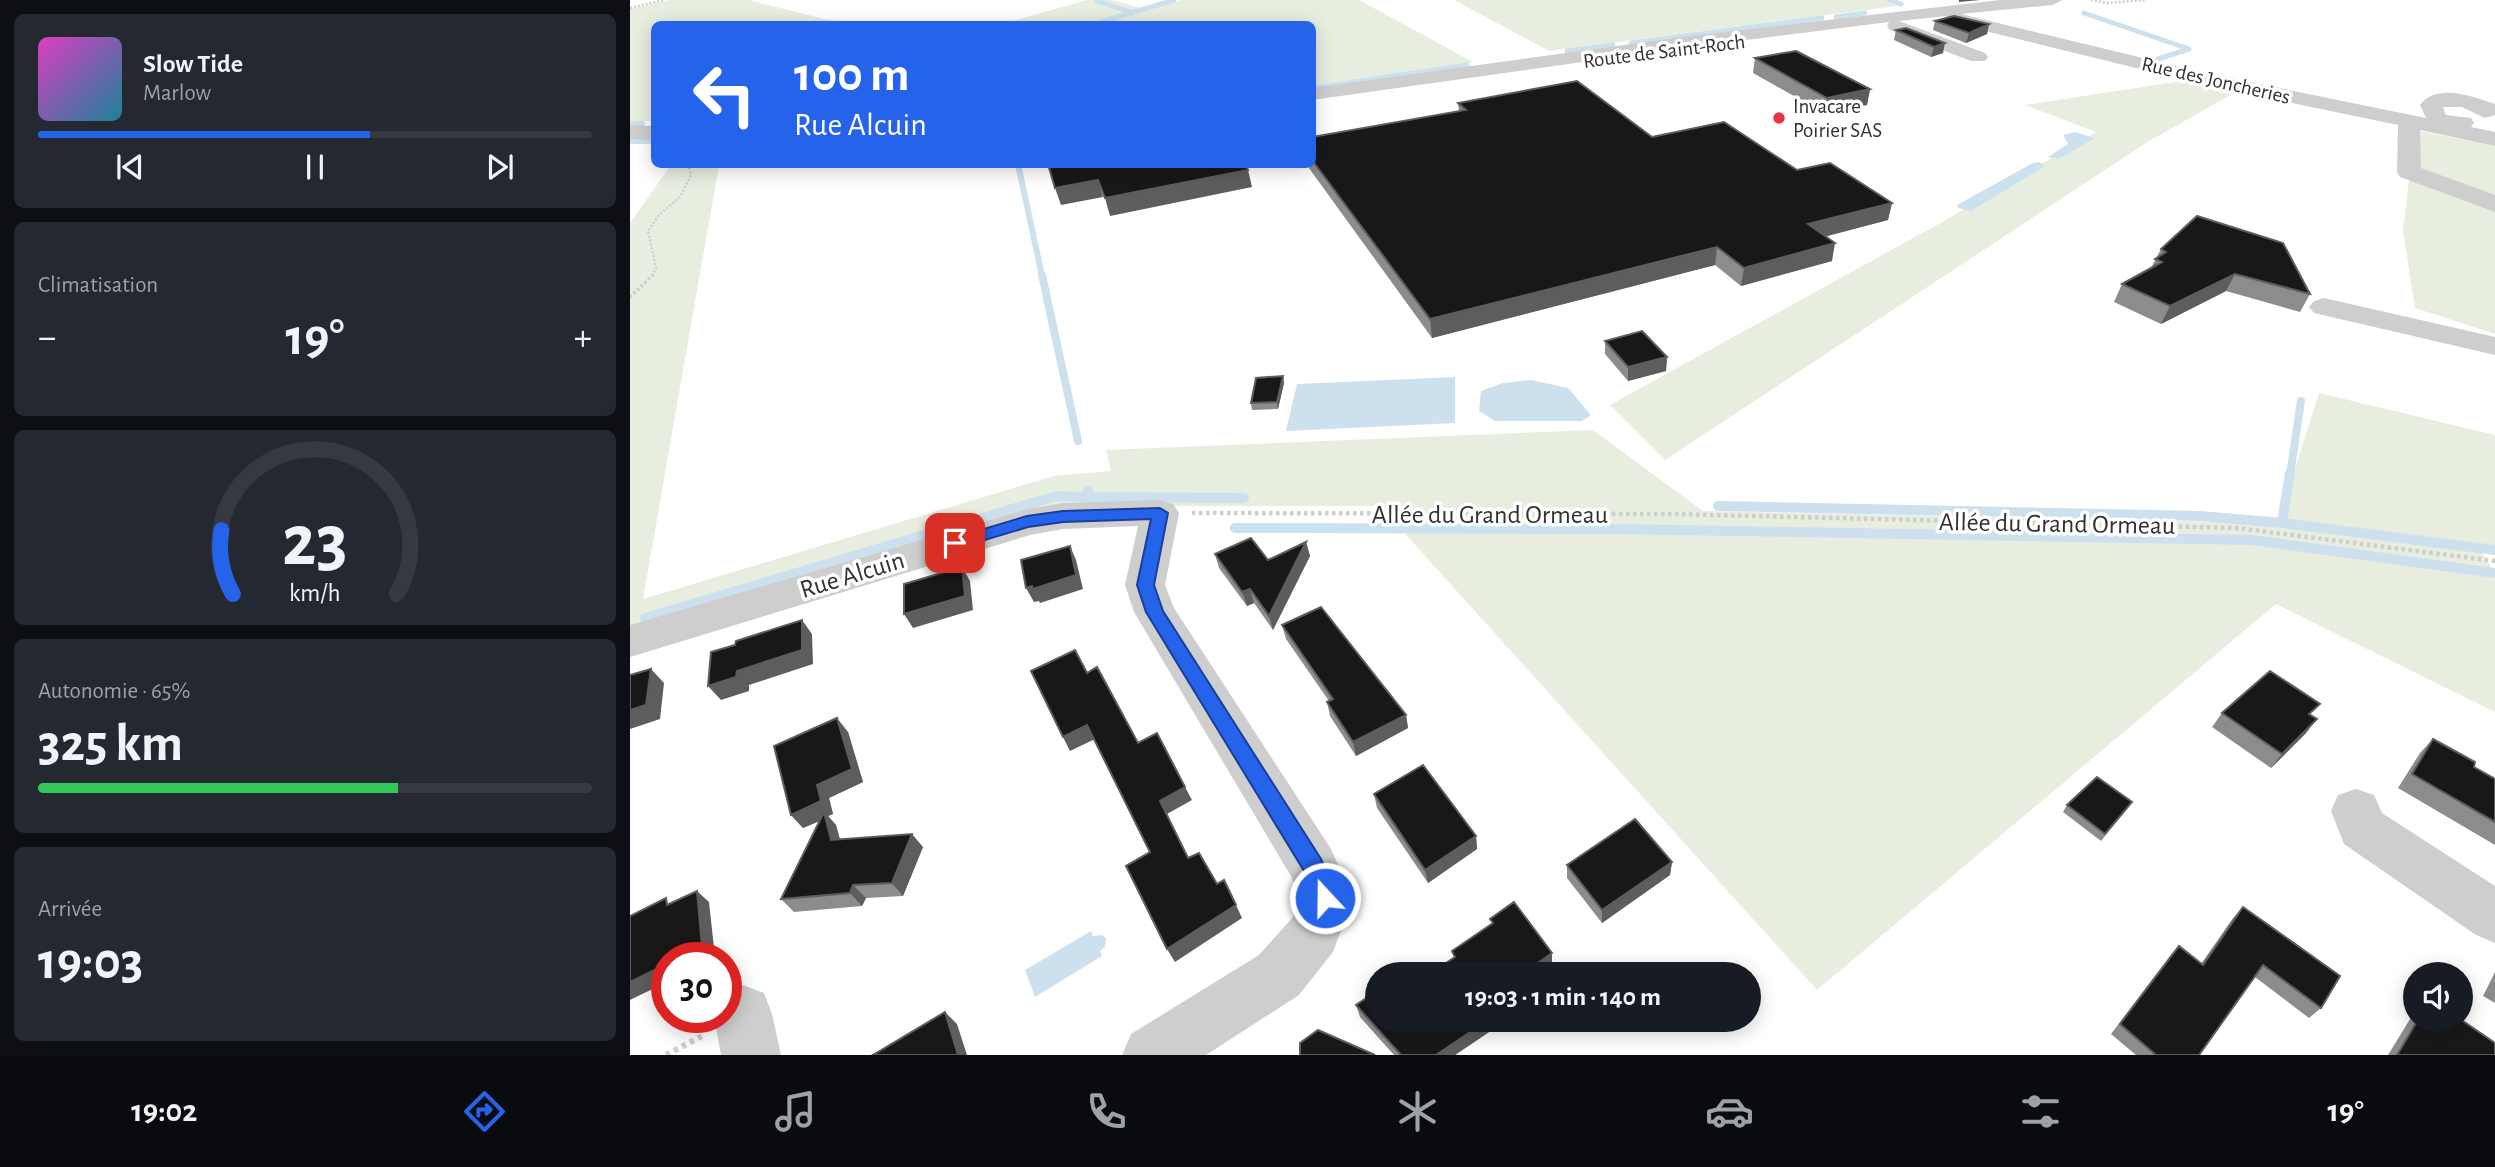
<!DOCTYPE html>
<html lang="fr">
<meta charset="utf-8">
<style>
body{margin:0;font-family:"Alegreya Sans",sans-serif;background:#242831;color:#f1f3f6;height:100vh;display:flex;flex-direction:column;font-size:26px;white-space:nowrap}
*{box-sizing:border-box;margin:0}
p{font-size:23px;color:#9ea1a6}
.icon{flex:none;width:38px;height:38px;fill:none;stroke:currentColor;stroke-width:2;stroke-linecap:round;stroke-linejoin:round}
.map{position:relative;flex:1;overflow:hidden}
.side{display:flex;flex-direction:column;gap:14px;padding:14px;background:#0d0f14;width:630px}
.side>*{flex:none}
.hud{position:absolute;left:21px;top:21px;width:665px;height:147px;border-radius:10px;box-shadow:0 4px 18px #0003;background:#2563eb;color:#fff;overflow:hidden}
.controls{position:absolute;left:1773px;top:962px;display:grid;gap:14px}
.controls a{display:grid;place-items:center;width:70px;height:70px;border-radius:50%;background:#171b24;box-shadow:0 4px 18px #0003;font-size:35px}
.speed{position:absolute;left:21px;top:942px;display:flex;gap:14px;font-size:35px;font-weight:700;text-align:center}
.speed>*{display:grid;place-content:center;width:91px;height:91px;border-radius:50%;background:#171b24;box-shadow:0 4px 18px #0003;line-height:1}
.speed .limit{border:10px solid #d22;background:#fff;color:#111}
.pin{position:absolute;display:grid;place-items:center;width:60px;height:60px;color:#fff;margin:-30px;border-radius:14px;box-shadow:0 4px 10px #0006}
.me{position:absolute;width:77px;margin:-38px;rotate:339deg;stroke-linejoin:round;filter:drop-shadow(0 0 5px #0008)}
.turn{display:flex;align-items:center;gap:24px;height:147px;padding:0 28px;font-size:32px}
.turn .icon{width:91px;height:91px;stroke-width:2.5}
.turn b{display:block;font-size:49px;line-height:60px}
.big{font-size:52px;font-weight:600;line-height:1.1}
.side .widget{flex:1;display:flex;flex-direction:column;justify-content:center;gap:10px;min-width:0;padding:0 24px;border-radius:10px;background:#242831}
.side .dial{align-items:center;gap:0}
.dial svg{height:182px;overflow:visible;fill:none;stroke:#363941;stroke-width:7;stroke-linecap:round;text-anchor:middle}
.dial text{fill:#f1f3f6;stroke:none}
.song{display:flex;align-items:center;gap:21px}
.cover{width:84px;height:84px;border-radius:10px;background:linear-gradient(135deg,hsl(310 70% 55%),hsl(190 70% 35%))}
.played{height:7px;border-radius:4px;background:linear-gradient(90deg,#2563eb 60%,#363941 60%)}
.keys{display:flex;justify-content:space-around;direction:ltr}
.heat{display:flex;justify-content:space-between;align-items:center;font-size:38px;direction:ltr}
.charge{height:10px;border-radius:5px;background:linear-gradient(90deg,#34c759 65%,#363941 0)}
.trip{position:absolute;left:735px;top:962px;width:396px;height:70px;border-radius:35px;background:#171b24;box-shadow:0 4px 18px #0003;font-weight:600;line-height:70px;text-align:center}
.menu{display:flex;height:112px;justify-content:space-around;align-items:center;background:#090b0e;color:#9ea1a6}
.menu .icon{width:49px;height:49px}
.menu .selected{color:#2563eb}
.menu b{font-size:32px;color:#f1f3f6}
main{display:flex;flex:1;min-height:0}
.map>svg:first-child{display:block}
.green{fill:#e7eee0}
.water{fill:#cce1ed}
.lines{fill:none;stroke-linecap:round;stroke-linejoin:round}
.stream-far3{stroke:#cce1ed;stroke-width:5}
.stream-far2{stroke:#cce1ed;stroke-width:6}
.stream-far1{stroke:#cce1ed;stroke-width:8}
.stream{stroke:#cce1ed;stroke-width:10}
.path-far3{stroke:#cecece;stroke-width:2.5;stroke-dasharray:2 2;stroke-linecap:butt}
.path-far2{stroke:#cecece;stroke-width:3.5;stroke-dasharray:2.5 2.5;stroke-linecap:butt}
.path-far1{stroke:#cecece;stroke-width:4.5;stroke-dasharray:3.5 3.5;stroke-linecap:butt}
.path{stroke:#cecece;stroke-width:6;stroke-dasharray:4.5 4.5;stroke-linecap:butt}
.minor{fill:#cecece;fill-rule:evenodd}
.wall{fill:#8c8c8c}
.shaded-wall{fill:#5d5d5d}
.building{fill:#181818;stroke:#5d5d5d;stroke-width:2}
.route{fill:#2563eb;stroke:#184099;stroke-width:2}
.poi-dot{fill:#e73543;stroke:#fff;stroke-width:2.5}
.labels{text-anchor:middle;stroke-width:7;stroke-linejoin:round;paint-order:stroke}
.far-street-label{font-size:21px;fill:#313131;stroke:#fff}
.far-poi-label{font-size:21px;fill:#313131;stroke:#fff;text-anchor:start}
.street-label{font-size:26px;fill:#313131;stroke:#fff}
</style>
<main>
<section class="side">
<div class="widget">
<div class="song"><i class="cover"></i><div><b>Slow Tide</b><p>Marlow</p></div></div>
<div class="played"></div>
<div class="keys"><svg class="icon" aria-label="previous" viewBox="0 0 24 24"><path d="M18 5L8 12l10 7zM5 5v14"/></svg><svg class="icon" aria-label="pause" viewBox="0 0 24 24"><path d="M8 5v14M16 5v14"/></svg><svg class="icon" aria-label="next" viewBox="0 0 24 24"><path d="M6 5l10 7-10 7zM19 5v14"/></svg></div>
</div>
<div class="widget"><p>Climatisation</p>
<div class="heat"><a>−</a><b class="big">19°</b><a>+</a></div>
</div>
<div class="widget dial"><svg viewBox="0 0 100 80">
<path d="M14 69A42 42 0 1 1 86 69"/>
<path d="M14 69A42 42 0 0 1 9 41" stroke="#2563eb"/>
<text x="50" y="56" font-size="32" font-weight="700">23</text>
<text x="50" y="72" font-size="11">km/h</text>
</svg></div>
<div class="widget"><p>Autonomie · 65%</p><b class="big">325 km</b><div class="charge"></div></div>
<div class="widget"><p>Arrivée</p><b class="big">19:03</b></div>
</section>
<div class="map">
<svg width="1865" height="1055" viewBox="0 0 1865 1055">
<rect width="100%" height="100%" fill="#fff"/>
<!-- green -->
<path class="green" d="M 39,0 L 119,0 L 194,19 L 238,24 L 24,24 L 24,121 L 0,121 L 0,9 Z
M 457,0 L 482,0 L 515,9 L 464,24 L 372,24 Z
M 551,0 L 729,0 L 843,62 L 683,85 L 682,24 L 471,24 Z
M 824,0 L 1259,0 L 1274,5 L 919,51 Z
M 1551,81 L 1606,92 L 1519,141 L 1035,460 L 980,405 L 1314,221 L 1466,132 L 1395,105 Z
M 1785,130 L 1865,146 L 1865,334 L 1785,308 L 1773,231 Z
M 41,165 L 89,165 L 13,599 L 424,476 L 481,471 L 476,450 L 963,430 L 1073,511 L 1648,523 L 1689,393 L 1865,435 L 1865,553 L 1851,551 L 1865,574 L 1865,712 L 1646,604 L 1187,990 L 750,506 L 428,506 L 0,632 L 0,223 Z"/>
<!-- water -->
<path class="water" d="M 1445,132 L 1465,138 L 1429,159 L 1418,157 L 1438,144 L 1433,135 Z
M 1409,162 L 1415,166 L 1341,211 L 1328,208 L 1327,205 L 1403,163 Z
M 825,377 L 825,423 L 656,431 L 667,384 Z
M 901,380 L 938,388 L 961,415 L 952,421 L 865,421 L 849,411 L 851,391 L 873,383 Z
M 461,931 L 463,936 L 472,935 L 476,938 L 475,947 L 470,951 L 472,956 L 405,997 L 395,970 Z"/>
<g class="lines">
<!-- stream-far3 -->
<path class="stream-far3" d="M 1260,0 L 1271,4
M 467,1 L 503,13
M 1454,13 L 1559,49 L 1522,61 L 1531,65
M 1206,17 L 1235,13
M 464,24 L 544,0
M 1001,43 L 1192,18
M 937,51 L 983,45
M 682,88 L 837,65"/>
<!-- stream-far2 -->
<path class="stream-far2" d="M 0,124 L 12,124
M 0,141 L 24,141
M 388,164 L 412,276"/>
<!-- stream-far1 -->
<path class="stream-far1" d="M 412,275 L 448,441
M 1660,475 L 1671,401"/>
<!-- stream -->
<path class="stream" d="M 458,491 L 455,497 L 614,498
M 1088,506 L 1571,516 L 1652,523 L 1865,550
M 1652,523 L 1660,473
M 605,528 L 984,529 L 1622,540 L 1865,573
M 15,618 L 416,499 L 428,496 L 455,497"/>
<!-- path-far3 -->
<path class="path-far3" d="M 1461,0 L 1477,3 L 1515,0
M 0,8 L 34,0
M 22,276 L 26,268 L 18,231 L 29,215 L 50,197 L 61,175 L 58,164"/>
<!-- path-far2 -->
<path class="path-far2" d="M 0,297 L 23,275"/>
<!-- path-far1 -->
<path class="path-far1" d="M 562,513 L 1044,514 L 1607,528 L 1865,561"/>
<!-- path -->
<path class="path" d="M 36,1055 L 72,1036"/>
<!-- minor -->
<path class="minor" d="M 1370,0 L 1432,0 L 1423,5 L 1331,14 L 1571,72 L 1796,118 L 1790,105 C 1806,82 1844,97 1865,104 L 1865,115 L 1855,118 L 1832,107 L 1813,107 L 1816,115 L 1841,118 L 1844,123 L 1841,127 L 1865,132 L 1865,146 L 1790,130 L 1791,168 L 1865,195 L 1865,212 L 1770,177 L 1767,172 L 1768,125 L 1571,84 L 1318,22 L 1316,16 L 1269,21 L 1355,53 L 1358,57 L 1355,61 L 1341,61 L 1260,30 L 1257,26 L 1259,22 L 1052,48 L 682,100 L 682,88 L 1052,37 Z
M 0,125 L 24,126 L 24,140 L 0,139 Z
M 1694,298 L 1865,337 L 1865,355 L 1684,313 L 1679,307 L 1684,301 Z
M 530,500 L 543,504 L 549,513 L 535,585 L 544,608 L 701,849 L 723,898 L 703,952 L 669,995 L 576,1055 L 492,1055 L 501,1034 L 629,955 L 663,917 L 669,898 L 662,878 L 504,612 L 495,585 L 508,526 L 433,529 L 400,535 L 0,657 L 0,625 L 397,509 L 433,503 Z
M 1726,789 L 1744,795 L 1752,813 L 1865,886 L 1865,943 L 1846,935 L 1714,844 L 1701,811 L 1708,795 Z
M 113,985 L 134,993 L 142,1014 L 151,1055 L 91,1055 L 84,1017 L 96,1017 L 96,992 Z"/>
</g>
<!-- wall -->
<path class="wall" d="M 1305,21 L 1359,24 L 1357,34 L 1336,43 L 1303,30 Z
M 1276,28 L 1313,53 L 1301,57 L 1264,40 L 1266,30 Z
M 1125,58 L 1240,89 L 1237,105 L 1194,113 L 1123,73 Z
M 828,103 L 1022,137 L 1167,170 L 1262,203 L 1258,220 L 1195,236 L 1202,261 L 1111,286 L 1085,265 L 802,338 L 676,164 L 682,164 L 682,137 L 829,111 Z
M 1531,249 L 1680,294 L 1670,312 L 1596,291 L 1531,324 L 1484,302 L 1492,284 L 1521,268 Z
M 975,341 L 1037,357 L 1036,371 L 998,381 L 975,354 Z
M 653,376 L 654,383 L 648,409 L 622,410 L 621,403 Z
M 676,542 L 680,556 L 643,630 L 624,603 L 617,606 L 589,568 L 585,554 L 638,560 Z
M 652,625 L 776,715 L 778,728 L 726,756 L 700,716 L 697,702 L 699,701 L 656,639 Z
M 1592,713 L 1681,715 L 1676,733 L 1641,768 L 1582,727 Z
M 218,732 L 233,782 L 199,798 L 203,814 L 198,816 L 206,825 L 210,840 L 293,847 L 273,896 L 236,898 L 232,906 L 164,912 L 151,899 L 190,821 L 173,828 L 161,815 Z
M 1803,739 L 1844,767 L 1865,779 L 1865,845 L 1768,788 L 1790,753 Z
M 744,794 L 846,836 L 847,849 L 798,883 L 747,808 Z
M 1437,805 L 1497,809 L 1471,841 L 1433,812 Z
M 1042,862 L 1040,875 L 972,923 L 937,878 L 937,865 Z
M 1613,907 L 1691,1008 L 1679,1018 L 1625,977 L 1569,1055 L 1506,1055 L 1481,1034 L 1540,956 L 1549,946 L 1571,964 L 1603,918 Z
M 1865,972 L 1865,1003 L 1853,996 Z
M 726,1005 L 865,1028 L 825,1055 L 764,1055 L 730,1017 Z
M 1785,1011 L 1785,1020 L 1830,1020 L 1865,1055 L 1758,1055 Z"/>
<!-- shaded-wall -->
<path class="shaded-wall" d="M 1329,0 L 1350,0 L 1329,2 Z
M 1359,24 L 1357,34 L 1336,43 L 1339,33 Z
M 1315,43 L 1313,53 L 1301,57 L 1304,47 Z
M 1240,89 L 1237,105 L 1194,113 L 1197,98 Z
M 618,170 L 622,187 L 480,216 L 475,198 Z
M 468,180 L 473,197 L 431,205 L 425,188 Z
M 1262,203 L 1258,220 L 1175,242 L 1178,224 Z
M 1205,243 L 1202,261 L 1111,286 L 1114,268 Z
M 1087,247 L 1085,265 L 802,338 L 800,319 Z
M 1605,274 L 1596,291 L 1531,324 L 1540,306 Z
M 1037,357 L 1036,371 L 998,381 L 998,367 Z
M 653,376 L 654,383 L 648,409 L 647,402 Z
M 676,542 L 680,556 L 643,630 L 639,616 Z
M 440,546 L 446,560 L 453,589 L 410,603 L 409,601 L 404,602 L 396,588 Z
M 332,567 L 340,581 L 343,610 L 283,628 L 274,614 Z
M 620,589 L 624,603 L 617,606 L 612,592 Z
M 172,620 L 182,634 L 183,664 L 119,685 L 119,691 L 91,700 L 78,686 L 107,671 Z
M 21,669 L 34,683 L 30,719 L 0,729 L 0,710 Z
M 776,715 L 778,728 L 726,756 L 723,742 Z
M 207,718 L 218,732 L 233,782 L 199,798 L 203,814 L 198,816 L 206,825 L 214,854 L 201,840 L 196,818 L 173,828 L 161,815 L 187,785 Z
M 1687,719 L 1676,733 L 1641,768 L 1652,754 Z
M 457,725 L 465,739 L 440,751 L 433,737 Z
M 555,787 L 562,800 L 537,814 L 530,801 Z
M 282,834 L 293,847 L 273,896 L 262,883 Z
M 846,836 L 847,849 L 798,883 L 795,870 Z
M 1042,862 L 1040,875 L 972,923 L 972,910 Z
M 223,885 L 236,898 L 232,906 L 220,893 Z
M 67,891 L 79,902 L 85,957 L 51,957 Z
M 606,905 L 612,918 L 545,962 L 537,949 Z
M 922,953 L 922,965 L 909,975 L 891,975 Z
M 37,964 L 37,982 L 0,1000 L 0,982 Z
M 315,1012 L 327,1024 L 337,1055 L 328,1055 Z
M 858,1020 L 864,1020 L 865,1028 L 825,1055 L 806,1055 Z"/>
<!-- building -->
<path class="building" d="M 1324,16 L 1359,24 L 1339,33 L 1305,21 Z
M 1276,28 L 1315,43 L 1304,47 L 1266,30 Z
M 1166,51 L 1240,89 L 1197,98 L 1125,58 Z
M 947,81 L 1022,137 L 1094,122 L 1167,170 L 1200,163 L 1262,203 L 1178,224 L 1205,243 L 1114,268 L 1087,247 L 800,319 L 682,160 L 682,137 L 836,110 L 828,103 Z
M 418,164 L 615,164 L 618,170 L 475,198 L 468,180 L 425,188 Z
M 1567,216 L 1653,243 L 1680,294 L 1605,274 L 1540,306 L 1492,284 L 1532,262 L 1525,259 L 1536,252 L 1531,249 Z
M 1012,331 L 1037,357 L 998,367 L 975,341 Z
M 653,376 L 647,402 L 621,403 L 626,378 Z
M 621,538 L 638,560 L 676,542 L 639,616 L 620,589 L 612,592 L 585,554 Z
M 440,546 L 446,575 L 403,589 L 402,586 L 396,588 L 391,560 Z
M 332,567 L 335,596 L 274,614 L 274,584 Z
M 691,607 L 776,715 L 723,742 L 697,702 L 703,699 L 652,625 Z
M 172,620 L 172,650 L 107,671 L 106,677 L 78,686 L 81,652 L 105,645 L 106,641 Z
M 445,650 L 457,673 L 467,667 L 508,743 L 527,733 L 555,787 L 530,801 L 558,858 L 569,853 L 587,884 L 594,880 L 606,905 L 537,949 L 496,866 L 520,852 L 457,725 L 433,737 L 401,671 Z
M 21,669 L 16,705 L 0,710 L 0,675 Z
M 1640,671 L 1690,704 L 1679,714 L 1687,719 L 1652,754 L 1592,713 Z
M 207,718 L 222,769 L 187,785 L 191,801 L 161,815 L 144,746 Z
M 1803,739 L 1845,762 L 1844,767 L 1865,779 L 1865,822 L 1782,774 Z
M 793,765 L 846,836 L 795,870 L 744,794 Z
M 1467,777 L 1502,802 L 1475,834 L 1437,805 Z
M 194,812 L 201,840 L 282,834 L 262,883 L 223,885 L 220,893 L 151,899 Z
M 1005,819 L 1042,862 L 972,910 L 937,865 Z
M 67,891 L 72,947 L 51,957 L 37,957 L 37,964 L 0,982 L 0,916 L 36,898 L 37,905 Z
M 884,902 L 922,953 L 891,975 L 798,975 L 825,957 L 822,951 L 863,923 L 860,919 Z
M 1613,907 L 1710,976 L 1691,1008 L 1633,965 L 1569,1055 L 1526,1055 L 1490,1024 L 1549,946 L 1573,965 Z
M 747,991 L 747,1020 L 858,1020 L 806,1055 L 771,1055 L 726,1005 Z
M 315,1012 L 328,1055 L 243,1055 Z
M 1830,1019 L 1865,1043 L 1865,1055 L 1767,1055 L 1788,1020 L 1830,1020 Z
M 688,1030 L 745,1055 L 670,1055 L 670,1043 Z"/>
<!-- route -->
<path class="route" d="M 530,508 L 538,513 L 524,585 L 533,611 L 691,859 L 707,898 L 703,905 L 695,908 L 688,905 L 674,871 L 516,612 L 507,585 L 521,519 L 433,522 L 398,527 L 325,549 L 317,543 L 320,539 L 397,516 L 433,511 Z"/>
<!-- markers -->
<circle class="poi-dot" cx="1149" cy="118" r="7"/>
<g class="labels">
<!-- far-street labels -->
<g class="far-street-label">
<text transform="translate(1034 51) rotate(-7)" y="7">Route de Saint-Roch</text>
<text transform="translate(1586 80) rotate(13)" y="7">Rue des Joncheries</text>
</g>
<!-- far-poi labels -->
<g class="far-poi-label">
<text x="1163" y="113">Invacare<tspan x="1163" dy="24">Poirier SAS</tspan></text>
</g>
<!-- street labels -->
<g class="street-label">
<text x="860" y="523">Allée du Grand Ormeau</text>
<text transform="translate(1427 523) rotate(1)" y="9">Allée du Grand Ormeau</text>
<text transform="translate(222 574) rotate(-17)" y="9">Rue Alcuin</text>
</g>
</g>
</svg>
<div class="controls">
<a><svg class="icon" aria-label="sound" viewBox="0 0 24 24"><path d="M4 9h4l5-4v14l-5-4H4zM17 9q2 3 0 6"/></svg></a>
</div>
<div class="speed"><div class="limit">30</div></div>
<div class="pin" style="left:325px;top:543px;background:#d93025"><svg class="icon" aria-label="arrive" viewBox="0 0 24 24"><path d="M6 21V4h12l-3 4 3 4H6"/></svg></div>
<svg class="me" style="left:695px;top:898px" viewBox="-20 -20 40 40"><circle r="17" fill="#2563eb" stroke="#fff" stroke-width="3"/><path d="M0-11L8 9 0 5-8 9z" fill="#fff"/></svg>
<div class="trip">19:03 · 1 min · 140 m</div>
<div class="hud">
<div class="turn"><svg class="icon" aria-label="left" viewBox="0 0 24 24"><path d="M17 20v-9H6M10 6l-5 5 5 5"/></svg><div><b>100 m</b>Rue Alcuin</div></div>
</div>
</div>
</main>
<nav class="menu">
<b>19:02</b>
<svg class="icon selected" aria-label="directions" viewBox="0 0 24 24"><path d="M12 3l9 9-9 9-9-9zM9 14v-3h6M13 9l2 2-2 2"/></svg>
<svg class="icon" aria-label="music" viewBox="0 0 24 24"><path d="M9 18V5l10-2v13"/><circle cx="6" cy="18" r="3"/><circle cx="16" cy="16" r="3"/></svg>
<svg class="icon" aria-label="phone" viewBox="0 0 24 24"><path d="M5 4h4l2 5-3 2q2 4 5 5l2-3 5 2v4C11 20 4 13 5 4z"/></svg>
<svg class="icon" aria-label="climate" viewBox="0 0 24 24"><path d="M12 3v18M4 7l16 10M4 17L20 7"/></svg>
<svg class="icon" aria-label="car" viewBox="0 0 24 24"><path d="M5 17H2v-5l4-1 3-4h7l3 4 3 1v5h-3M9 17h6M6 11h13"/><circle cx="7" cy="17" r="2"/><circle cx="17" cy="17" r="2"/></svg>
<svg class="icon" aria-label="filters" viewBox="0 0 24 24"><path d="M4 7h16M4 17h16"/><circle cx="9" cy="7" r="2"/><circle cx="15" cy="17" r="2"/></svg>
<b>19°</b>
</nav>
